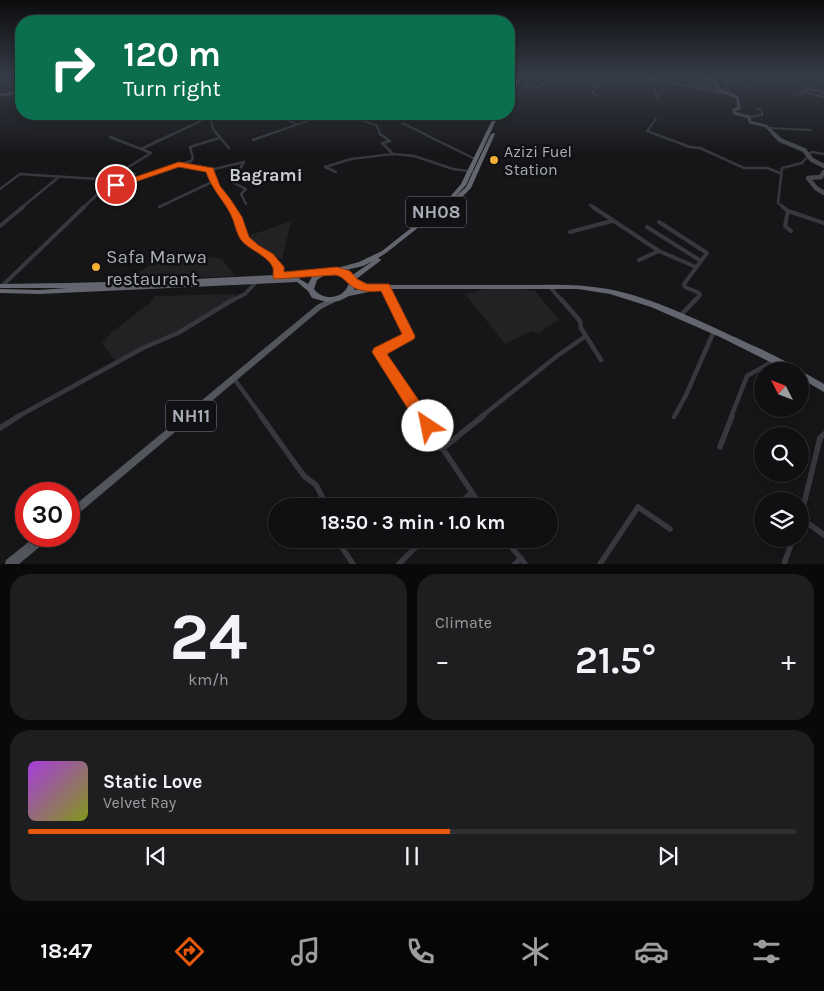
<!DOCTYPE html>
<meta charset="utf-8">
<style>
body{margin:0;font-family:Karla,sans-serif;background:#1e1e20;color:#f1f3f6;height:100vh;display:flex;flex-direction:column;font-size:19px;white-space:nowrap}
*{box-sizing:border-box;margin:0}
p{font-size:16px;color:#9c9d9f}
.icon{flex:none;width:28px;height:28px;fill:none;stroke:currentColor;stroke-width:2;stroke-linecap:round;stroke-linejoin:round}
.map{position:relative;height:564px;overflow:hidden}
.details{display:flex;flex-direction:column;gap:10px;padding:10px;background:#09090a;flex:1}
.details>*{flex:none}
.top-card{position:absolute;left:15px;top:15px;width:500px;height:105px;border-radius:20px;box-shadow:0 2px 8px #0003,0 0 0 1px #303032;background:#0b6e4f;color:#fff;overflow:hidden}
.needle{width:32px;rotate:312deg}
.tools{position:absolute;left:754px;top:362px;display:grid;gap:10px}
.tools a{display:grid;place-items:center;width:55px;height:55px;border-radius:50%;background:#101012;box-shadow:0 2px 8px #0003,0 0 0 1px #303032;font-size:25px}
.speed{position:absolute;left:15px;top:482px;display:flex;gap:10px;font-size:25px;font-weight:700;text-align:center}
.speed>*{display:grid;place-content:center;width:65px;height:65px;border-radius:50%;background:#101012;box-shadow:0 2px 8px #0003,0 0 0 1px #303032;line-height:1}
.speed .limit{border:8px solid #d22;background:#fff;color:#111}
.pin{position:absolute;display:grid;place-items:center;width:42px;height:42px;color:#fff;margin:-21px;border:2px solid #fff;border-radius:50%;box-shadow:0 1px 5px #0007}
.me{position:absolute;width:55px;margin:-28px;rotate:326deg;stroke-linejoin:round;filter:drop-shadow(0 0 4px #0008)}
.turn{display:flex;align-items:center;gap:18px;height:105px;padding:0 25px;font-size:22px}
.turn .icon{width:65px;height:65px;stroke-width:2.5}
.turn b{display:block;font-size:35px;line-height:42px}
.big{font-size:38px;font-weight:700;line-height:1.1}
.details .tile{flex:1;display:flex;flex-direction:column;justify-content:center;gap:8px;min-width:0;padding:0 18px;border-radius:20px;background:#1e1e20}
.details .dial{align-items:center;gap:0}
.dial b{font-size:65px;line-height:1}
.song{display:flex;align-items:center;gap:15px}
.cover{width:60px;height:60px;border-radius:8px;background:linear-gradient(135deg,hsl(280 70% 55%),hsl(70 70% 35%))}
.played{height:5px;border-radius:2px;background:linear-gradient(90deg,#ea580c 55%,#303032 55%)}
.keys{display:flex;justify-content:space-around;direction:ltr}
.heat{display:flex;justify-content:space-between;align-items:center;font-size:28px;direction:ltr}
.details .tiles{flex:1;display:grid;gap:10px;grid-template-columns:1fr 1fr}
.tile:last-child{grid-column:span 2}
.trip{position:absolute;left:268px;top:498px;width:290px;height:50px;border-radius:25px;background:#101012;box-shadow:0 2px 8px #0003,0 0 0 1px #303032;font-weight:700;line-height:50px;text-align:center}
.tab-bar{display:flex;height:80px;justify-content:space-around;align-items:center;background:#060607;color:#9c9d9f}
.tab-bar .icon{width:35px;height:35px}
.tab-bar .active{color:#ea580c}
.tab-bar b{font-size:22px;color:#f1f3f6}
.map>svg:first-child{display:block}
.built{fill:#222225}
.lines{fill:none;stroke-linecap:round;stroke-linejoin:round}
.stream{stroke:#2c353c;stroke-width:1}
.street-far4{stroke:#37383d;stroke-width:2}
.street-far3{stroke:#37383d;stroke-width:2.5}
.street-far2{stroke:#37383d;stroke-width:4}
.street-far1{stroke:#37383d;stroke-width:4.5}
.street{stroke:#37383d;stroke-width:5.5}
.secondary-far1{stroke:#45474d;stroke-width:3}
.secondary{stroke:#45474d;stroke-width:4.5}
.primary{fill:#53555c;fill-rule:evenodd}
.highway{fill:#63666e;fill-rule:evenodd}
.route{fill:#ea580c;stroke:#983908}
.poi-dot{fill:#f2b134;stroke:#111113;stroke-width:2}
.labels{text-anchor:middle;stroke-width:5;stroke-linejoin:round;paint-order:stroke}
.far-poi-label{font-size:16px;fill:#a8adb8;stroke:#111113;text-anchor:start}
.far-quarter-label{font-size:18px;font-weight:bold;fill:#c9ccd4;stroke:#111113}
.shield{fill:#111113;stroke:#7b7e86;stroke-width:1}
.shield-label{font-size:18px;font-weight:bold;fill:#a8adb8}
.poi-label{font-size:19px;fill:#a8adb8;stroke:#111113;text-anchor:start}
</style>
<div class="map">
<svg width="824" height="564" viewBox="0 0 824 564">
<rect width="100%" height="100%" fill="#161618"/>
<!-- built -->
<path class="built" d="M 291,221 L 282,259 L 277,259 L 269,251 L 253,243 L 248,236 Z
M 171,252 L 222,259 L 235,276 L 131,281 L 131,277 Z
M 506,288 L 535,291 L 559,320 L 544,329 L 539,334 L 531,331 L 505,344 L 465,294 L 485,289 Z
M 238,294 L 175,335 L 116,362 L 102,343 L 112,332 L 150,303 L 155,296 Z"/>
<g class="lines">
<!-- stream -->
<path class="stream" d="M 786,77 L 805,86 L 824,91"/>
<!-- street-far4 -->
<path class="street-far4" d="M 575,77 L 598,85 L 592,93 L 597,95
M 723,77 L 730,93
M 644,78 L 724,93
M 725,80 L 739,82 L 747,87
M 658,81 L 654,90 L 658,98
M 517,82 L 535,88 L 543,84 L 562,83
M 690,82 L 720,89
M 809,89 L 824,93
M 805,92 L 824,97
M 799,94 L 824,81
M 209,114 L 213,129 L 218,135
M 275,114 L 296,124
M 360,114 L 363,121 L 376,125 L 381,135
M 749,117 L 762,115 L 762,110 L 756,108
M 656,119 L 647,131 L 658,135
M 402,123 L 427,135
M 768,128 L 811,130
M 171,135 L 203,120 L 220,120 L 245,114
M 267,135 L 328,114"/>
<!-- street-far3 -->
<path class="street-far3" d="M 217,134 L 229,148
M 380,134 L 390,141 L 382,143 L 393,154
M 424,134 L 475,159
M 655,134 L 690,147 L 700,148 L 744,168 L 767,168 L 780,173
M 110,137 L 141,149
M 253,140 L 270,134
M 807,155 L 812,152 L 824,154
M 210,170 L 244,162 L 232,182 L 246,189 L 241,194 L 246,204
M 122,171 L 135,174
M 336,172 L 325,167 L 351,159 L 393,154 L 414,156 L 453,169 L 475,172
M 214,181 L 231,208
M 108,186 L 127,182 L 191,161 L 193,158 L 190,147 L 219,138
M 0,189 L 20,174 L 113,180
M 590,205 L 595,208
M 159,207 L 214,181 L 210,170 L 181,165
M 21,208 L 59,177
M 83,208 L 122,171 L 151,153 L 141,149 L 173,134
M 785,208 L 778,203 L 782,168 L 802,163 L 808,156"/>
<!-- street-far2 -->
<path class="street-far2" d="M 231,207 C 237,217 240,231 247,240 C 256,251 269,257 278,267 L 278,277
M 593,207 L 659,251 L 696,267
M 783,207 L 788,211 L 785,226 L 791,231
M 788,211 L 824,223
M 659,222 L 707,253 L 684,284 L 685,287 L 699,293 L 700,295 L 695,301
M 0,226 L 23,207
M 647,227 L 701,261
M 570,232 L 612,221
M 639,260 L 659,251
M 2,286 L 84,207
M 384,287 L 391,301
M 550,287 L 562,301
M 231,301 L 245,294 L 257,281"/>
<!-- street-far1 -->
<path class="street-far1" d="M 390,299 L 409,336 L 379,352 L 422,417
M 561,299 L 580,321 L 581,328 L 601,360
M 680,316 L 696,299
M 235,380 L 262,417
M 17,417 L 143,348 L 178,333 L 234,299
M 481,417 L 557,356 L 586,336
M 674,417 L 686,395 L 714,331
M 731,417 L 747,376 L 775,360"/>
<!-- street -->
<path class="street" d="M 261,416 L 304,476 L 316,485 L 327,506
M 421,416 L 481,506
M 0,428 L 19,416
M 720,447 L 732,416
M 442,449 L 483,416
M 379,506 L 384,502
M 457,506 L 471,493
M 801,518 L 824,535
M 800,520 L 820,438 L 824,434
M 348,539 L 341,546 L 353,564
M 505,539 L 525,564
M 399,564 L 424,539
M 515,564 L 521,558
M 600,564 L 638,507 L 670,529
M 784,564 L 793,539"/>
<!-- secondary-far1 -->
<path class="secondary-far1" d="M 705,77 L 714,81 L 721,91 L 737,97 L 739,108 L 734,110 L 734,113 L 749,117 L 750,122 L 766,126 L 775,135
M 0,95 L 21,92"/>
<!-- secondary -->
<path class="secondary" d="M 774,134 L 780,140 L 804,150 L 812,160 L 824,166
M 824,172 L 821,177 L 808,178 L 816,188 L 824,193"/>
<!-- primary -->
<path class="primary" d="M 333,297 L 337,297 L 338,299 L 337,301 L 321,309 L 72,519 L 69,521 L 69,510 L 317,305 Z
M 36,536 L 49,536 L 48,540 L 19,564 L 5,564 L 6,560 Z"/>
<!-- highway -->
<path class="highway" d="M 517,77 L 521,77 L 511,100 L 509,101 L 509,96 Z
M 495,114 L 499,114 L 466,185 L 454,198 L 466,187 L 491,134 L 495,133 L 495,134 L 471,188 L 456,203 L 452,203 L 452,201 L 386,253 L 378,258 L 380,259 L 381,260 L 380,261 L 355,280 L 356,282 L 354,290 L 384,285 C 427,285 470,285 513,285 C 545,285 577,283 608,289 C 654,298 697,320 739,339 C 751,345 792,362 799,371 L 803,372 L 824,384 L 824,392 L 800,378 L 800,371 L 788,371 L 720,337 L 651,307 L 610,294 L 578,289 L 384,289 L 349,296 L 339,301 L 327,302 L 312,298 L 308,291 L 297,282 L 39,294 L 0,293 L 0,289 L 39,290 L 67,288 L 0,288 L 0,284 L 69,283 L 173,280 L 277,275 L 318,270 L 336,270 L 337,268 L 359,262 L 382,251 L 449,198 L 461,184 ZM 373,261 L 351,276 L 342,271 L 363,266 ZM 316,274 L 312,277 L 308,284 L 298,278 L 287,278 ZM 326,274 C 335,274 343,275 349,282 C 346,299 323,302 314,289 L 317,280 Z"/>
</g>
<!-- sky -->
<linearGradient id="sky" x2="0" y2="1"><stop stop-color="#0c0c0d"/><stop offset="0.49" stop-color="#363c48"/><stop offset="1" stop-color="#363c48" stop-opacity="0"/></linearGradient>
<rect width="824" height="156" fill="url(#sky)"/>
<!-- route -->
<path class="route" d="M 179,162 L 213,168 L 220,186 L 231,200 L 242,217 L 249,237 L 258,245 L 273,254 L 284,267 L 284,272 L 337,267 L 350,271 L 357,279 L 367,284 L 389,284 L 415,336 L 414,339 L 387,354 L 433,421 L 435,426 L 433,431 L 428,433 L 422,431 L 372,352 L 374,348 L 402,334 L 381,291 C 370,292 358,292 349,284 C 344,280 343,277 336,275 L 274,279 C 272,275 274,272 273,268 C 269,256 249,250 241,240 C 236,233 235,223 231,215 C 223,199 212,190 206,172 L 179,167 L 120,187 L 112,185 Z"/>
<!-- markers -->
<g class="poi-dot">
<circle cx="494" cy="160" r="5"/>
<circle cx="96" cy="267" r="5"/>
</g>
<g class="labels">
<!-- far-poi labels -->
<g class="far-poi-label">
<text x="504" y="157">Azizi Fuel<tspan x="504" dy="18">Station</tspan></text>
</g>
<!-- far-quarter labels -->
<g class="far-quarter-label">
<text x="266" y="181">Bagrami</text>
</g>
<!-- shield labels -->
<g class="shield">
<rect x="406" y="196.5" width="60" height="31" rx="4"/>
<rect x="166" y="400.5" width="50" height="31" rx="4"/>
</g>
<g class="shield-label">
<text x="436" y="218">NH08</text>
<text x="191" y="422">NH11</text>
</g>
<!-- poi labels -->
<g class="poi-label">
<text x="106" y="263">Safa Marwa<tspan x="106" dy="22">restaurant</tspan></text>
</g>
</g>
</svg>
<div class="tools">
<a><svg class="needle" viewBox="-14 -14 28 28"><path d="M0-13l5 13h-10z" fill="#e53935"/><path d="M0 13l5-13h-10z" fill="#9c9d9f"/></svg></a>
<a><svg class="icon" aria-label="search" viewBox="0 0 24 24"><circle cx="10" cy="10" r="6"/><path d="M15 15l6 6"/></svg></a>
<a><svg class="icon" aria-label="layers" viewBox="0 0 24 24"><path d="M12 4l9 5-9 5-9-5zM3 14l9 5 9-5"/></svg></a>
</div>
<div class="speed"><div class="limit">30</div></div>
<div class="pin" style="left:116px;top:185px;background:#d93025"><svg class="icon" aria-label="arrive" viewBox="0 0 24 24"><path d="M6 21V4h12l-3 4 3 4H6"/></svg></div>
<svg class="me" style="left:428px;top:426px" viewBox="-20 -20 40 40"><circle r="19" fill="#fff"/><path d="M0-13L10 11 0 6-10 11z" fill="#ea580c"/></svg>
<div class="trip">18:50 · 3 min · 1.0 km</div>
<div class="top-card">
<div class="turn"><svg class="icon" aria-label="right" viewBox="0 0 24 24"><path d="M7 20v-9h11M14 6l5 5-5 5"/></svg><div><b>120 m</b>Turn right</div></div>
</div>
</div>
<section class="details">
<div class="tiles">
<div class="tile dial"><b>24</b><p>km/h</p></div>
<div class="tile"><p>Climate</p>
<div class="heat"><a>−</a><b class="big">21.5°</b><a>+</a></div>
</div>
<div class="tile">
<div class="song"><i class="cover"></i><div><b>Static Love</b><p>Velvet Ray</p></div></div>
<div class="played"></div>
<div class="keys"><svg class="icon" aria-label="previous" viewBox="0 0 24 24"><path d="M18 5L8 12l10 7zM5 5v14"/></svg><svg class="icon" aria-label="pause" viewBox="0 0 24 24"><path d="M8 5v14M16 5v14"/></svg><svg class="icon" aria-label="next" viewBox="0 0 24 24"><path d="M6 5l10 7-10 7zM19 5v14"/></svg></div>
</div>
</div>
</section>
<nav class="tab-bar">
<b>18:47</b>
<svg class="icon active" aria-label="directions" viewBox="0 0 24 24"><path d="M12 3l9 9-9 9-9-9zM9 14v-3h6M13 9l2 2-2 2"/></svg>
<svg class="icon" aria-label="music" viewBox="0 0 24 24"><path d="M9 18V5l10-2v13"/><circle cx="6" cy="18" r="3"/><circle cx="16" cy="16" r="3"/></svg>
<svg class="icon" aria-label="phone" viewBox="0 0 24 24"><path d="M5 4h4l2 5-3 2q2 4 5 5l2-3 5 2v4C11 20 4 13 5 4z"/></svg>
<svg class="icon" aria-label="climate" viewBox="0 0 24 24"><path d="M12 3v18M4 7l16 10M4 17L20 7"/></svg>
<svg class="icon" aria-label="car" viewBox="0 0 24 24"><path d="M5 17H2v-5l4-1 3-4h7l3 4 3 1v5h-3M9 17h6M6 11h13"/><circle cx="7" cy="17" r="2"/><circle cx="17" cy="17" r="2"/></svg>
<svg class="icon" aria-label="filters" viewBox="0 0 24 24"><path d="M4 7h16M4 17h16"/><circle cx="9" cy="7" r="2"/><circle cx="15" cy="17" r="2"/></svg>
</nav>
